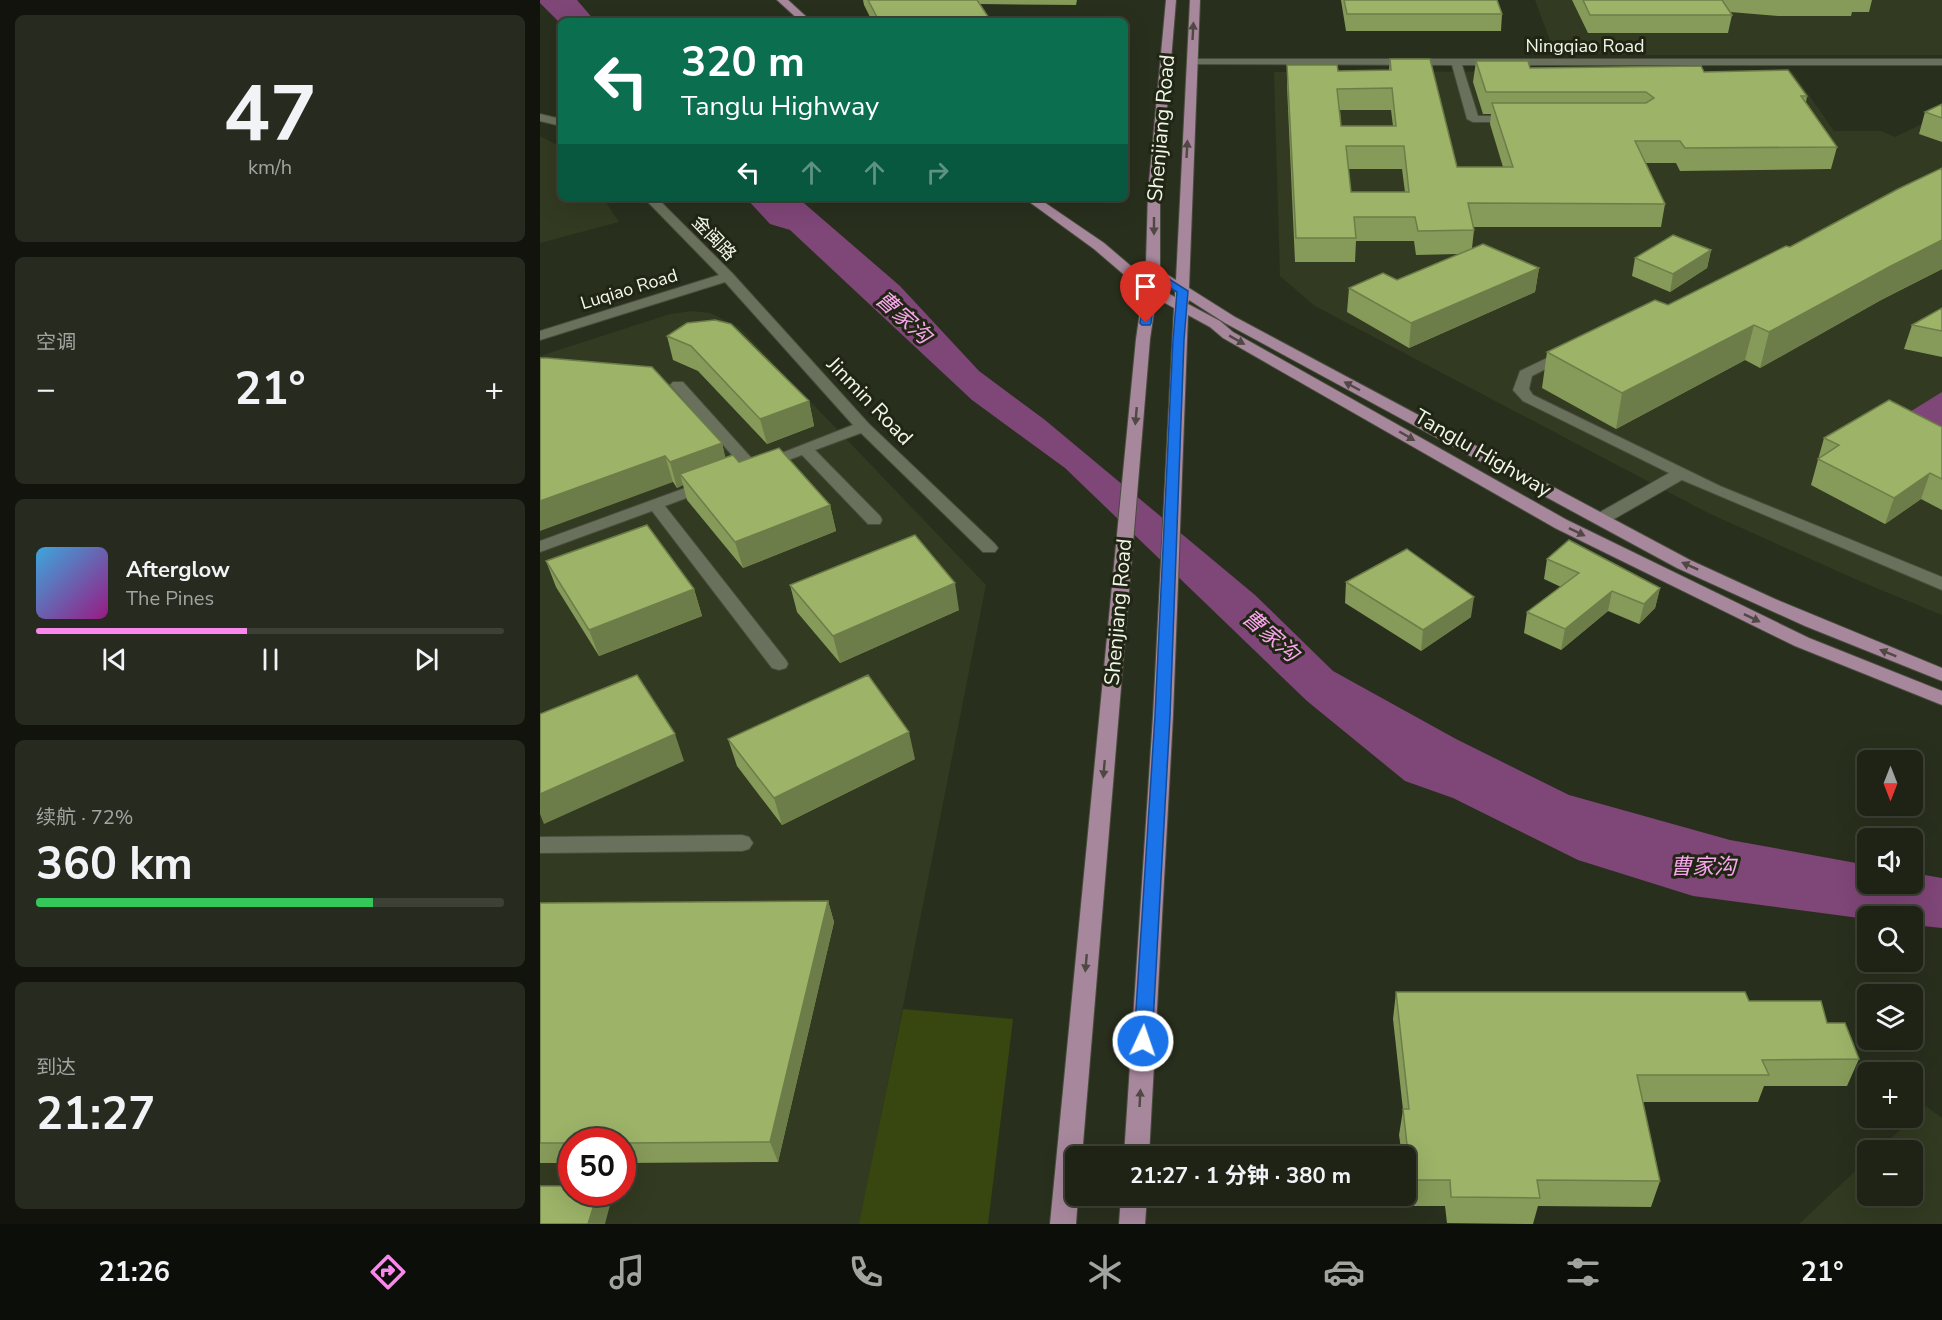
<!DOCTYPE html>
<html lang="zh">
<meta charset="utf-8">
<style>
body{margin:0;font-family:"Nunito Sans","Noto Sans SC",sans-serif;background:#272b1f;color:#f1f3f6;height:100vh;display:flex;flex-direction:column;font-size:22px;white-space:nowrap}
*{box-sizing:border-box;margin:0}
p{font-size:20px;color:#a1a4a1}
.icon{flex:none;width:33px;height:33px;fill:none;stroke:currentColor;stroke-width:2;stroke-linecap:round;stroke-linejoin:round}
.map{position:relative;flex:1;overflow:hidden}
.sheet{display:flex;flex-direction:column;gap:15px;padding:15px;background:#11130c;width:540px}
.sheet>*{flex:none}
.hud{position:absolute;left:18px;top:18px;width:570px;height:183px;border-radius:9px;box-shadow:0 6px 24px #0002,0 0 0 2px #3c4035;background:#0b6e4f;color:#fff;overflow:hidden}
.needle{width:39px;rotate:180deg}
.controls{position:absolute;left:1317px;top:750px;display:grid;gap:12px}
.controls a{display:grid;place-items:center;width:66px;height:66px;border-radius:9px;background:#1f2316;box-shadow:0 6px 24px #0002,0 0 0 2px #3c4035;font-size:30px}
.speed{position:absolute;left:18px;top:1128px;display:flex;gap:12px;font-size:30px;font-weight:700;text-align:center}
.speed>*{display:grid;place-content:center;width:78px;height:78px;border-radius:50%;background:#1f2316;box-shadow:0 6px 24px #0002,0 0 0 2px #3c4035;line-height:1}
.speed .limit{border:9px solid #d22;background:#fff;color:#111}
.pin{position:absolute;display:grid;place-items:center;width:51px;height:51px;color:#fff;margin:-62px -26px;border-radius:50% 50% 50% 0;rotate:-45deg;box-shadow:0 0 6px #0007}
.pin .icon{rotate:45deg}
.me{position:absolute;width:66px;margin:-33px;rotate:3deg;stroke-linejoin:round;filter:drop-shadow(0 0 4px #0008)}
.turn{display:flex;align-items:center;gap:21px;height:126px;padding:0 24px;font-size:27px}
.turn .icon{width:78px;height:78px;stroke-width:2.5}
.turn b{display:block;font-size:42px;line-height:51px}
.lanes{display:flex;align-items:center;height:57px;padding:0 24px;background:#0003;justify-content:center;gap:30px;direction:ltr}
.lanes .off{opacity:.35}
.big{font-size:45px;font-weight:700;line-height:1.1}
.sheet .tile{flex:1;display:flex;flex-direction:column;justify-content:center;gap:9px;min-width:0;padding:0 21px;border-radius:9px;background:#272b1f}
.sheet .dial{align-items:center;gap:0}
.dial b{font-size:78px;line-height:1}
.song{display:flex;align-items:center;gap:18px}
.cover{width:72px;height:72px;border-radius:9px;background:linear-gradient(135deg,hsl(200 70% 55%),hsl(310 70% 35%))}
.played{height:6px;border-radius:3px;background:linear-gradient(90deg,#f888eb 45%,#3c4035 45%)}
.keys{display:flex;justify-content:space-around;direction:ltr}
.heat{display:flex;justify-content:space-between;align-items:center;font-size:33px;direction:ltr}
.charge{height:9px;border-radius:4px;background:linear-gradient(90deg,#34c759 72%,#3c4035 0)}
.trip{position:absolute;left:525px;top:1146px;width:351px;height:60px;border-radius:9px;background:#1f2316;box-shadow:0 6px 24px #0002,0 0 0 2px #3c4035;font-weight:700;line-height:60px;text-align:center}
.tabs{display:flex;height:96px;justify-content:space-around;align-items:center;background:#0c0e09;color:#a1a4a1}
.tabs .icon{width:42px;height:42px}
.tabs .selected{color:#f888eb}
.tabs b{font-size:27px;color:#f1f3f6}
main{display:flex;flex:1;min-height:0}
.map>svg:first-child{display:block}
.built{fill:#323a21;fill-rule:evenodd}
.green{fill:#38470f}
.water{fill:#7f4678}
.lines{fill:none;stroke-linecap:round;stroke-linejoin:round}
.minor-casing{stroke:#484d3d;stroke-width:2}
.major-casing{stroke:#484d3d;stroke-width:2}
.minor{fill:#69705b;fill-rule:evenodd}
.major{fill:#a7879c;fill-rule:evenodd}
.wall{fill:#869a59;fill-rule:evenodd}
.shaded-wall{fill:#6d7d49}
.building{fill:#9cb368;stroke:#6d7d49;stroke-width:1.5;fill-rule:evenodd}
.oneway{fill:#4f4843}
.route{fill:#1a73e8;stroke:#114b97;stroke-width:1.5}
.labels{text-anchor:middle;stroke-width:6;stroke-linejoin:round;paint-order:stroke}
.far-street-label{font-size:18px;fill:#f1f6ea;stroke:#202613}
.street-label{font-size:21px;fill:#f1f6ea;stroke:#202613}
.water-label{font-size:22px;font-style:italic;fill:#f8a5ed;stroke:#202613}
</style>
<main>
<section class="sheet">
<div class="tile dial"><b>47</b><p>km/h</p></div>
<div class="tile"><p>空调</p>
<div class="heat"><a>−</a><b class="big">21°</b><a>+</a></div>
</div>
<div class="tile">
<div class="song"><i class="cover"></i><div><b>Afterglow</b><p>The Pines</p></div></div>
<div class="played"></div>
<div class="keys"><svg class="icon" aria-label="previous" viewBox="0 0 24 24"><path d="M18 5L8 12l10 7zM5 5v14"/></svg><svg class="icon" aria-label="pause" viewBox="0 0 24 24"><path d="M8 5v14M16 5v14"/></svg><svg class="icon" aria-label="next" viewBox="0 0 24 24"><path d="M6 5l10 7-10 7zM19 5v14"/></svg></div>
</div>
<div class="tile"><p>续航 · 72%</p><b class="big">360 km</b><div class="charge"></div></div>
<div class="tile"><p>到达</p><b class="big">21:27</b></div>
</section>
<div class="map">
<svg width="1402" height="1224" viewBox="0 0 1402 1224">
<rect width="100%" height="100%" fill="#292f1d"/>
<!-- built -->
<path class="built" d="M 995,0 L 1402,0 L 1402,55 L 1083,55 L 1014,51 Z
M 1252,71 L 1294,131 L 1341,131 L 1355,137 L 1402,114 L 1402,615 L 1324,583 L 1168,513 L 775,306 L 740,276 L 734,72 Z
M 0,136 L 21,147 L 21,198 L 63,198 L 79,222 L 0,243 Z
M 152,311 L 170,313 L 199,327 L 446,585 L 320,1224 L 0,1224 L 0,356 L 130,314 ZM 32,1142 L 82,1142 L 82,1192 L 32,1192 Z
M 1386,1106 L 1402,1118 L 1402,1224 L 1259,1224 L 1327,1160 L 1328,1196 L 1372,1196 L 1372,1150 L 1338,1150 Z"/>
<!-- green -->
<path class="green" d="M 363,1009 L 473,1019 L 448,1224 L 319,1224 Z"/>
<!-- water -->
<path class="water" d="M 0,0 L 37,0 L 55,21 L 21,21 L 21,24 L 0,3 Z
M 206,198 L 258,198 L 360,286 L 439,371 L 505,420 L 715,595 L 793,671 L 916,739 L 1029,795 L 1190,840 L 1327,865 L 1328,884 L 1372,884 L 1373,873 L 1402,878 L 1402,928 L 1373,925 L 1372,916 L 1328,916 L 1327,919 L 1153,896 L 1038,860 L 913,798 L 865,781 L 767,701 L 525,468 L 432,400 L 250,230 L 230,224 Z
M 1402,392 L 1402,453 L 1347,426 Z"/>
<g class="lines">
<defs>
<path id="minor" d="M 651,59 L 1402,59 L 1402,65 L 922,65 L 938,116 L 974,116 L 980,119 L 974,122 L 933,122 L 927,119 L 912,65 L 647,64 L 647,60 Z
M 0,114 L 21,119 L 21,126 L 0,121 Z
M 104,198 L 117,198 L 193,274 L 329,424 L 455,544 L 458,548 L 455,552 L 443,552 L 321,433 L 275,450 L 340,516 L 342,520 L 340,524 L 328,524 L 262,455 L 230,467 L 220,468 L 218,471 L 206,471 L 133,388 L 130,385 L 133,382 L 143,382 L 216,463 L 313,425 L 185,282 L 0,340 L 0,331 L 179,275 Z
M 1028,348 L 1035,352 L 1033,355 L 992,376 L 989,389 L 993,395 L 1180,486 L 1402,577 L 1402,590 L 1142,480 L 1067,523 L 1055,523 L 1053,519 L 1055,515 L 1129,473 L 983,401 L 973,390 L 980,371 Z
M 167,480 L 173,482 L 175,485 L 173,488 L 125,506 L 246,660 L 248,664 L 246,668 L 239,670 L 232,668 L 112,511 L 0,552 L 0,541 Z
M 202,835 L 209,837 L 213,843 L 209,849 L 202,851 L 0,853 L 0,837 Z"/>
<path id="major" d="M 237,0 L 248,0 L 271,21 L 260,21 Z
M 626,0 L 636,0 L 620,193 L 620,270 L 636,280 L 650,0 L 660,0 L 649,288 L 695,317 L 1150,560 L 1235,599 L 1402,668 L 1402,681 L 1265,626 L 1137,568 L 685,323 L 649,300 L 648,304 L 680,321 L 693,332 L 1027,520 L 1269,638 L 1402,691 L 1402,705 L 1255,646 L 1015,528 L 683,338 L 670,327 L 648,315 L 633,716 L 609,1156 L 584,1156 L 613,716 L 634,308 L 616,298 L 610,339 L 542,1156 L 536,1156 L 536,1196 L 538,1196 L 536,1224 L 510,1224 L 596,339 L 603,291 L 554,249 L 484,198 L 498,198 L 564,243 L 605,278 L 606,273 L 597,266 L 599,263 L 606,263 L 608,193 ZM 619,281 L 635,291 L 635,297 L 618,288 Z
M 581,1196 L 607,1196 L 605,1224 L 579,1224 Z"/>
</defs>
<!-- minor casing -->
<use href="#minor" class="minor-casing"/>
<!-- major casing -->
<use href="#major" class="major-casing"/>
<!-- minor -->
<use href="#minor" class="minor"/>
<!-- major -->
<use href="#major" class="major"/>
</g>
<!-- wall -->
<path class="wall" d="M 323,0 L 537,0 L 536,5 L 440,4 L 451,21 L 332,21 L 324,5 Z
M 801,0 L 957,0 L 962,14 L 961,31 L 806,31 Z
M 1032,0 L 1332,0 L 1329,12 L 1312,12 L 1311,16 L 1238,16 L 1190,12 L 1192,15 L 1188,33 L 1048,33 Z
M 850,59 L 917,167 L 963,167 L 950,124 L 951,114 L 943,114 L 933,82 L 936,61 L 990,68 L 1164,72 L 1267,96 L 1266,102 L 1297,147 L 1291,169 L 1140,171 L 1136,163 L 1106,163 L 1125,204 L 1121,227 L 934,227 L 934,230 L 932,248 L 999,268 L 995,292 L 869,348 L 807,312 L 809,288 L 857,280 L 919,254 L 876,255 L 874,241 L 816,241 L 815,262 L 755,262 L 747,86 L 747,65 L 798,71 L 849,70 ZM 800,110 L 851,110 L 853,126 L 801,126 ZM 808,169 L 862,169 L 865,192 L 811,192 Z
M 1402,104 L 1402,142 L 1379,134 L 1385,112 Z
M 1402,168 L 1402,269 L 1341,300 L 1220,368 L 1205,360 L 1076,429 L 1002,388 L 1007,352 L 1128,305 L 1250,247 Z
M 1171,250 L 1167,268 L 1130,292 L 1092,276 L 1095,258 Z
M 1402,308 L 1402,357 L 1364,349 L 1372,325 Z
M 147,323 L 269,401 L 274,426 L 227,444 L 158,371 L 133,360 L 127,336 Z
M 0,358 L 182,443 L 185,457 L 199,462 L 290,505 L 296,531 L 203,568 L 147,500 L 143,485 L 137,488 L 133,482 Z
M 1402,427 L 1402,510 L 1381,499 L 1345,524 L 1271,485 L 1284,438 Z
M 1007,559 L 1120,588 L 1115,608 L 1099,624 L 1068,611 L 1021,650 L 984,633 L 987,612 L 1021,587 L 1004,579 Z
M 6,561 L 154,589 L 162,616 L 59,656 L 16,587 Z
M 806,582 L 931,617 L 881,651 L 805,603 Z
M 250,585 L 419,610 L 300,663 L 257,612 Z
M 188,739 L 375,759 L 242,825 L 197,766 Z
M 288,901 L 294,922 L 238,1162 L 82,1163 L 82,1142 L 32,1142 L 32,1163 L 0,1163 L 0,903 Z
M 856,992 L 1209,1001 L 1287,1023 L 1319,1059 L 1307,1086 L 1224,1086 L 1218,1102 L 1103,1102 L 1120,1181 L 1111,1207 L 998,1206 L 993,1224 L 907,1223 L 905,1206 L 867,1206 L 866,1189 L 866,1156 L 862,1156 L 859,1135 L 863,1110 L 853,1019 Z"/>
<!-- shaded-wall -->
<path class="shaded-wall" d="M 1402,240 L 1402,269 L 1341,300 L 1220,368 L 1229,332 L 1351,266 Z
M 1171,250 L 1167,268 L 1130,292 L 1133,274 Z
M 999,268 L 995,292 L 869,348 L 871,323 Z
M 1214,325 L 1205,360 L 1076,429 L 1082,393 Z
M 269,401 L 274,426 L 227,444 L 220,419 Z
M 182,443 L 188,469 L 140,474 L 143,485 L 137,488 L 130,462 Z
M 125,456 L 133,482 L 0,531 L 0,501 Z
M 1390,473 L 1381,499 L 1345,524 L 1354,498 Z
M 290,505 L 296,531 L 203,568 L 195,542 Z
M 415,583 L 419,610 L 300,663 L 293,636 Z
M 1120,588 L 1115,608 L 1099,624 L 1104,604 Z
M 154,589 L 162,616 L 59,656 L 49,630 Z
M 1072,591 L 1068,611 L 1021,650 L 1025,629 Z
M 934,597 L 931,617 L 881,651 L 883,630 Z
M 369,732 L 375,759 L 242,825 L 234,798 Z
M 135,734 L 144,761 L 4,824 L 0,814 L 0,794 Z
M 288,901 L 294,922 L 238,1162 L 230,1142 Z
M 58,1192 L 64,1192 L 70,1205 L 65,1224 L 48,1224 Z"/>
<!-- building -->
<path class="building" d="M 328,0 L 437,0 L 451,21 L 348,21 L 348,20 L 339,21 Z
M 804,0 L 957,0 L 962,14 L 807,14 Z
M 1043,0 L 1182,0 L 1192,15 L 1050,15 Z
M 850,59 L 890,59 L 917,167 L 973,167 L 952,103 L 1106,103 L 1114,98 L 1106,92 L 946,92 L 936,61 L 988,61 L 990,68 L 1161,66 L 1164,72 L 1248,70 L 1267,96 L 1261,96 L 1297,147 L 1145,148 L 1140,141 L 1095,141 L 1125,204 L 928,203 L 934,230 L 878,231 L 875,217 L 814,217 L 816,238 L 756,238 L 747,65 L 797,65 L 798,71 L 851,70 ZM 852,88 L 856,126 L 801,126 L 797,89 ZM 806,146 L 864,146 L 869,192 L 811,192 Z
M 1402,104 L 1402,118 L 1385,112 Z
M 1402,168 L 1402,240 L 1351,266 L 1229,332 L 1214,325 L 1082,393 L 1007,352 L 1115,300 L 1128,305 L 1246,246 L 1250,247 L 1358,189 Z
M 1133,235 L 1171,250 L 1133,274 L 1095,258 Z
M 943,244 L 999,268 L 871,323 L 809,288 L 843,273 L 857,280 Z
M 1402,308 L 1402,331 L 1372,325 Z
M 175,320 L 191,324 L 269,401 L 220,419 L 151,346 L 127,336 L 147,323 Z
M 0,358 L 7,358 L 112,367 L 182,443 L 130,462 L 125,456 L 0,501 Z
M 1349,400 L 1402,427 L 1402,479 L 1390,473 L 1354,498 L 1278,459 L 1299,445 L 1284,438 Z
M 239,448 L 290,505 L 195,542 L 140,474 L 193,455 L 199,462 Z
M 107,525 L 154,589 L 49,630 L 6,561 Z
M 375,535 L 415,583 L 293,636 L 250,585 Z
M 1029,540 L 1120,588 L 1104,604 L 1072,591 L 1025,629 L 987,612 L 1039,573 L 1007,559 Z
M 867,549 L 934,597 L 883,630 L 806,582 Z
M 97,675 L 135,734 L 0,794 L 0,714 Z
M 328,675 L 369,732 L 234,798 L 188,739 Z
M 288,901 L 230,1142 L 82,1143 L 82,1142 L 32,1142 L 32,1143 L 0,1143 L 0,903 Z
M 856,992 L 1205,992 L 1209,1001 L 1281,1001 L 1287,1023 L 1305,1023 L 1319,1059 L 1222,1060 L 1229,1075 L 1097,1075 L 1120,1181 L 997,1180 L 1000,1198 L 911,1197 L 910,1180 L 871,1180 L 863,1109 L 869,1109 Z
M 0,1186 L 32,1186 L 32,1192 L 58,1192 L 48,1224 L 0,1224 Z"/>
<!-- one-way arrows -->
<defs><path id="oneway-solid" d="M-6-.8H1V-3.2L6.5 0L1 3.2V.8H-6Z" transform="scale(1.5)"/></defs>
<g class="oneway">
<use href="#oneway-solid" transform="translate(653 31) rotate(-87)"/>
<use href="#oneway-solid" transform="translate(647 149) rotate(-87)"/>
<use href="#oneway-solid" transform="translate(614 226) rotate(90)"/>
<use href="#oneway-solid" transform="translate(697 340) rotate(29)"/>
<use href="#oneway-solid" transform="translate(812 386) rotate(-152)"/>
<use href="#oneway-solid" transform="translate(596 416) rotate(95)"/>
<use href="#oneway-solid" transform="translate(867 436) rotate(30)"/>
<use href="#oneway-solid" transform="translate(1037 532) rotate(26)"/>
<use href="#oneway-solid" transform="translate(1150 566) rotate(-156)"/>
<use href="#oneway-solid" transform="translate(1212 618) rotate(26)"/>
<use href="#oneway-solid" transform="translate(1348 653) rotate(-158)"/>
<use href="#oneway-solid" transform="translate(564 769) rotate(95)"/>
<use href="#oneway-solid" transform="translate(546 963) rotate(95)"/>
<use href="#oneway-solid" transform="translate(600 1098) rotate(-87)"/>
</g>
<!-- route -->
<path class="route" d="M 613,269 L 648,291 L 644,340 L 630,716 L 612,1041 L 610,1046 L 603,1048 L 597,1046 L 594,1041 L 615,716 L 633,340 L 637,292 L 617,280 L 611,323 L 610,325 L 602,325 L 600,323 L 608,273 Z"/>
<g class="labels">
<!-- far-street labels -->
<g class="far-street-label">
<text x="1045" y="52">Ningqiao Road</text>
<text transform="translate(174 238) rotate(46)" y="6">金闽路</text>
<text transform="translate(89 289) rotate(-17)" y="6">Luqiao Road</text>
</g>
<!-- street labels -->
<g class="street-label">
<text transform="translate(621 128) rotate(-85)" y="7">Shenjiang Road</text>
<text transform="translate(330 401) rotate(46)" y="7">Jinmin Road</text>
<text transform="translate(943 453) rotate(30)" y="7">Tanglu Highway</text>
<text transform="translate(578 612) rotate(-85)" y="7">Shenjiang Road</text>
</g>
<!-- water labels -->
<g class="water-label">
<text transform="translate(364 317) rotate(42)" y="8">曹家沟</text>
<text transform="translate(731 635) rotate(41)" y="8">曹家沟</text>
<text x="1163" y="874">曹家沟</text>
</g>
</g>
</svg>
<div class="controls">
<a><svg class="needle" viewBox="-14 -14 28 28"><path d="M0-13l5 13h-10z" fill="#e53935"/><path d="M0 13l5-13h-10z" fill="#a1a4a1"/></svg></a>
<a><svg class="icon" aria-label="sound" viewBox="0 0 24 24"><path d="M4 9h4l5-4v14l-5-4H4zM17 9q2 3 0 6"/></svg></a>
<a><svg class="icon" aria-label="search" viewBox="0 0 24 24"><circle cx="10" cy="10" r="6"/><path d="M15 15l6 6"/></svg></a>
<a><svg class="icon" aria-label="layers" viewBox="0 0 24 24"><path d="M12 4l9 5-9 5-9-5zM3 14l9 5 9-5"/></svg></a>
<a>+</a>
<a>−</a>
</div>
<div class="speed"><div class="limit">50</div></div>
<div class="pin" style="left:606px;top:323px;background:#d93025"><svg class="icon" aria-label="arrive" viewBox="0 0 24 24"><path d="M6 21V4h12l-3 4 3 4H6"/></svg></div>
<svg class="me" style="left:603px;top:1041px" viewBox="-20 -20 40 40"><circle r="17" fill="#1a73e8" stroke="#fff" stroke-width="3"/><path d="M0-11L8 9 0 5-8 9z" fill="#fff"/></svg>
<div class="trip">21:27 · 1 分钟 · 380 m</div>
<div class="hud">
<div class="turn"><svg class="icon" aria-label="left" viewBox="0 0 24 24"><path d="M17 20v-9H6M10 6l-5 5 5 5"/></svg><div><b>320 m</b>Tanglu Highway</div></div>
<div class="lanes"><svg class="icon" aria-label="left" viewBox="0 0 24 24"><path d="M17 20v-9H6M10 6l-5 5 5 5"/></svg><svg class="icon off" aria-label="ahead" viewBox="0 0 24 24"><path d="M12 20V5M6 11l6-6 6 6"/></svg><svg class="icon off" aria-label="ahead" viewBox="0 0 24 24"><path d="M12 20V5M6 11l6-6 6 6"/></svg><svg class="icon off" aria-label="right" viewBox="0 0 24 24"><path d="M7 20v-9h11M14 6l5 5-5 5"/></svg></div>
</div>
</div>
</main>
<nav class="tabs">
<b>21:26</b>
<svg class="icon selected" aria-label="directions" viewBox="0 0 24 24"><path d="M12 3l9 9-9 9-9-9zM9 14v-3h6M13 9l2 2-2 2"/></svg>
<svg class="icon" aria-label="music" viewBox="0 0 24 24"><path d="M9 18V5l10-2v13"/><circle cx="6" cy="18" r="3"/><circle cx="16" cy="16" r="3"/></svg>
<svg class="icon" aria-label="phone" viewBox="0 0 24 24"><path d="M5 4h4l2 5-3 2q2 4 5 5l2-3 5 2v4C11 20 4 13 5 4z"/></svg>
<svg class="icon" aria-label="climate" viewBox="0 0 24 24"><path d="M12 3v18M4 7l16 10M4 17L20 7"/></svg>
<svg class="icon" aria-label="car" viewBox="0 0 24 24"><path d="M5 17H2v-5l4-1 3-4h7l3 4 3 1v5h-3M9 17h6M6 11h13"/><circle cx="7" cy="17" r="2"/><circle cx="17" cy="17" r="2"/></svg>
<svg class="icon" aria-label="filters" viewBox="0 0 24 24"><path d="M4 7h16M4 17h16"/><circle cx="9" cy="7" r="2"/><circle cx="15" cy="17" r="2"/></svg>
<b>21°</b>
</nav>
